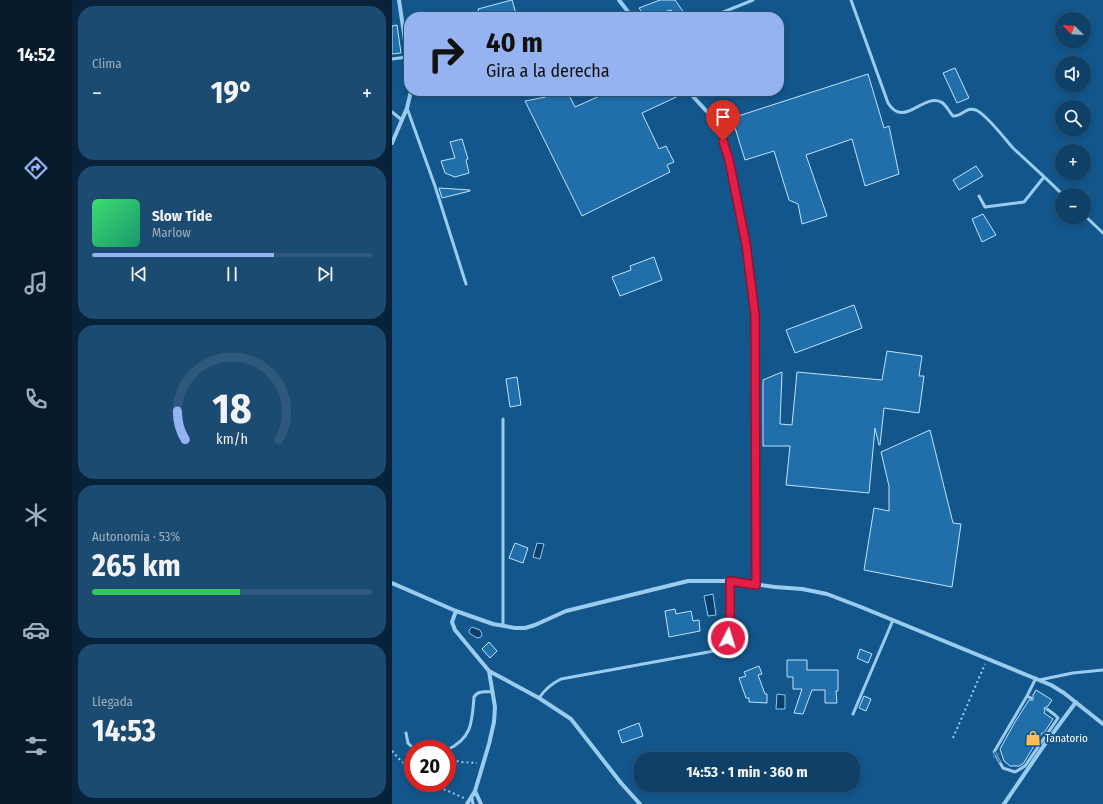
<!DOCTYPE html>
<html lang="es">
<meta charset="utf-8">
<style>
body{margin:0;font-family:"Fira Sans Condensed",sans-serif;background:#1c4b71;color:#f1f3f6;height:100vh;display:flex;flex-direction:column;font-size:15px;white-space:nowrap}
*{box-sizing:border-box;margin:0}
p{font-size:13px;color:#9bafc0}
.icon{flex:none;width:22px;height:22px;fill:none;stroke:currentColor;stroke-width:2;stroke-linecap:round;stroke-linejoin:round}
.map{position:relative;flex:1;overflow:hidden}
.details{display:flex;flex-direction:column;gap:6px;padding:6px;background:#082339;width:320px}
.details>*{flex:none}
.guide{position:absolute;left:12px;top:12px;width:380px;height:84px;border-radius:16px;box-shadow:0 2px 6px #0003,0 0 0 1px #2e597c;background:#95b2f1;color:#111;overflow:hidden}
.needle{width:26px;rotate:294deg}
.tools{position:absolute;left:663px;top:12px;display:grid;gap:8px}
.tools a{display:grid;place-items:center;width:36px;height:36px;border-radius:50%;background:#0e4068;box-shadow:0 2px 6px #0003,0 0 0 1px #2e597c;font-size:20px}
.speed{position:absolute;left:12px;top:740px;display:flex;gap:8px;font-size:20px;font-weight:700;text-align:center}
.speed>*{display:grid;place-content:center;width:52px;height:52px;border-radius:50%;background:#0e4068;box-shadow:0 2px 6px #0003,0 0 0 1px #2e597c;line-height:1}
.speed .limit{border:6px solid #d22;background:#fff;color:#111}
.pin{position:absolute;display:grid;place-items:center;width:34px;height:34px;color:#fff;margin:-41px -17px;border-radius:50% 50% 50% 0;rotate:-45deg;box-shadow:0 0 4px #0007}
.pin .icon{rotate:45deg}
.me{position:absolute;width:44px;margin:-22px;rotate:5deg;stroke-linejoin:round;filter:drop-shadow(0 0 3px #0008)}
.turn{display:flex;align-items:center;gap:14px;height:84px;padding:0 16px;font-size:18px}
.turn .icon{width:52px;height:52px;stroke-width:2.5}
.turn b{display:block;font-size:28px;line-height:34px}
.big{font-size:30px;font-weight:700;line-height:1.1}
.details .tile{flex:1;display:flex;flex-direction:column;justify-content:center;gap:6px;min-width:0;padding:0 14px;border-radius:16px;background:#1c4b71}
.details .dial{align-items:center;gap:0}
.dial svg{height:104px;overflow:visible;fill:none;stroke:#2e597c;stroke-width:7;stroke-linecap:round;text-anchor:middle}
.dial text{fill:#f1f3f6;stroke:none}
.song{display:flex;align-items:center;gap:12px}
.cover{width:48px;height:48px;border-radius:6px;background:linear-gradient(135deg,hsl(140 70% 55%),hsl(160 70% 35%))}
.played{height:4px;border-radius:2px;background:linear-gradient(90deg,#95b2f1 65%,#2e597c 65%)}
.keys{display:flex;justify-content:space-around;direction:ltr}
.heat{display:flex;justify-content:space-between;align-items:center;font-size:22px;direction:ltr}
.charge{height:6px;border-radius:3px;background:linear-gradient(90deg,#34c759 53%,#2e597c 0)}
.trip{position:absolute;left:242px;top:752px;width:226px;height:40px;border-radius:16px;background:#0e4068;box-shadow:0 2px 6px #0003,0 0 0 1px #2e597c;font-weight:700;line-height:40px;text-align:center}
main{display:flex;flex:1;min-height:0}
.tabs{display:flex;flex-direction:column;width:72px;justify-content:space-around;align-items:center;background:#061a2a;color:#9bafc0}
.tabs .icon{width:28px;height:28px}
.tabs .on{color:#95b2f1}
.tabs b{font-size:18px;color:#f1f3f6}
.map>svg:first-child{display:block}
.water{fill:#0c3e67;stroke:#8cc9f4}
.building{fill:#216faa;stroke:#c1e3fc}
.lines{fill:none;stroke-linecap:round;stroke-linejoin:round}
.path{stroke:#9accf0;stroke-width:2;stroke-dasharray:2 3;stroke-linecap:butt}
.lane{stroke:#9accf0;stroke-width:3}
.street{stroke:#9accf0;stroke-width:4}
.oneway{stroke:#3c79a9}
.route-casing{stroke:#92132f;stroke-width:10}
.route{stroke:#e11d48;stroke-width:7}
.labels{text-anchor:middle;stroke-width:4;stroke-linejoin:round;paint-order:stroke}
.poi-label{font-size:11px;fill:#fff;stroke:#13568b;text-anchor:start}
</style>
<main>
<nav class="tabs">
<b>14:52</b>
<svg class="icon on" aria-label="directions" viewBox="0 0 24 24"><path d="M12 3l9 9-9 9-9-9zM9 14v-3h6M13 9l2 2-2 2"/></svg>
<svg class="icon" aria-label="music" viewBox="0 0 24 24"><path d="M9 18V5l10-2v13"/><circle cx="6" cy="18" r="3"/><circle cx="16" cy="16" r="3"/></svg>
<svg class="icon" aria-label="phone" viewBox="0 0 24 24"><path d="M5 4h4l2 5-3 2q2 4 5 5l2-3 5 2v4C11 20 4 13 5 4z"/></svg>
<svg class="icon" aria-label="climate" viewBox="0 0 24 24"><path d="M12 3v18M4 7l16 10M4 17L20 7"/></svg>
<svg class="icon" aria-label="car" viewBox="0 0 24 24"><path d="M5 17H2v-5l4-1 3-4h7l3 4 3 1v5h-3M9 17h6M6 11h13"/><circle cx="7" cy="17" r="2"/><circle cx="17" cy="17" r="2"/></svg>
<svg class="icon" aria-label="filters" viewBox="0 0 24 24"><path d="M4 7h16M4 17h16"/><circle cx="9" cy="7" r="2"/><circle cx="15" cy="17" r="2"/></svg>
</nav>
<section class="details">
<div class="tile"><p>Clima</p>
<div class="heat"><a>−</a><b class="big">19°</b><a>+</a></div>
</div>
<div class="tile">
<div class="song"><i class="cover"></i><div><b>Slow Tide</b><p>Marlow</p></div></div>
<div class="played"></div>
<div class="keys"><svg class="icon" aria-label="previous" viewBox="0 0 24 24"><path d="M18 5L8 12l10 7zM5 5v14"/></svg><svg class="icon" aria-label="pause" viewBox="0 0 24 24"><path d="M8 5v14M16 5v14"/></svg><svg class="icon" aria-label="next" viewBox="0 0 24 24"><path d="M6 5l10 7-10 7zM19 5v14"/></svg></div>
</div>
<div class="tile dial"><svg viewBox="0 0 100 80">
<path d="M14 69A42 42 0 1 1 86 69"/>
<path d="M14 69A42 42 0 0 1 8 47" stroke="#95b2f1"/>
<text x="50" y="56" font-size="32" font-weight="700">18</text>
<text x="50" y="72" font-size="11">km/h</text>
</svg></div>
<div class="tile"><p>Autonomía · 53%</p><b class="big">265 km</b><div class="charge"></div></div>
<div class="tile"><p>Llegada</p><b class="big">14:53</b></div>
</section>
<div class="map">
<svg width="711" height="804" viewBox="0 0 711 804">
<rect width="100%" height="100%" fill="#13568b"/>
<!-- water -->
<path class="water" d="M 145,543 L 152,544 L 148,559 L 141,557 Z
M 321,594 L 324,615 L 316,616 L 312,596 Z
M 80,627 L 88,630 L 90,634 L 89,637 L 85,638 L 77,633 L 77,630 Z
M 385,694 L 393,695 L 393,709 L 384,709 Z"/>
<!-- building -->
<path class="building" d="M 120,0 L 125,17 L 88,17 L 86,9 Z
M 268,0 L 283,0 L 295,17 L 285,17 L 279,10 L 253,17 L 247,8 Z
M 5,25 L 9,53 L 0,54 L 0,26 Z
M 563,68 L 577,98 L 565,103 L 551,73 Z
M 476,74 L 492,128 L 497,126 L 507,174 L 473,186 L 460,139 L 414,155 L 435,216 L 410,224 L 406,204 L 397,200 L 382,151 L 353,160 L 340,118 Z
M 151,91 L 175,91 L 183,107 L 219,91 L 293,91 L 293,93 L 250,113 L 267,149 L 274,146 L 282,162 L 275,165 L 278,172 L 190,216 L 133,101 L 154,97 Z
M 70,139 L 76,159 L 74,160 L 77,173 L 63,177 L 53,173 L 49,161 L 63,158 L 58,142 Z
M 584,166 L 591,176 L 567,190 L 561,180 Z
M 47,188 L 78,190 L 78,191 L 50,198 Z
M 591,214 L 604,235 L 590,242 L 580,219 Z
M 262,257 L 270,280 L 228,296 L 220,277 L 239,270 L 238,266 Z
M 462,305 L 470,328 L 403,353 L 394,330 Z
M 495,351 L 530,356 L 527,376 L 532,376 L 527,413 L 492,408 L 488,445 L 487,445 L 483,428 L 477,493 L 394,485 L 398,446 L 371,446 L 371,380 L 390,372 L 388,424 L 400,425 L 405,372 L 490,380 Z
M 125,377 L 129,405 L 118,407 L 114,379 Z
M 538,430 L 561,523 L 569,524 L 560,587 L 472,570 L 482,508 L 497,511 L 497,486 L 489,452 Z
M 123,543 L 136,548 L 131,563 L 117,558 Z
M 283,609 L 284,614 L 299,611 L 301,621 L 307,620 L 308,631 L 277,637 L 273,611 Z
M 97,642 L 105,651 L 98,658 L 90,649 Z
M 468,649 L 480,654 L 476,663 L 465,658 Z
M 395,660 L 415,660 L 415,670 L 446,670 L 446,691 L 444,691 L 445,703 L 433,703 L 433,690 L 420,690 L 411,714 L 402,713 L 410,689 L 401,689 L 401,677 L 395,677 Z
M 367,666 L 370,674 L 366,675 L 373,694 L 375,694 L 375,703 L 357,702 L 357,698 L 354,698 L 347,678 L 354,676 L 352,672 Z
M 644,690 L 660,700 L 656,706 L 652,708 L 653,711 L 652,713 L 661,719 L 652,733 L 650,733 L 631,764 L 627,766 L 618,766 L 612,761 L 608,749 L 623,722 L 637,700 L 641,700 L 641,695 Z
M 472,696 L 479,699 L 474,711 L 467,708 Z
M 247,723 L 251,736 L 230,743 L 226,731 Z"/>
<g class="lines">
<!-- path -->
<path class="path" d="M 561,738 L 593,664
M 0,751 L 9,761 L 21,770
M 55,758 L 68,762 L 85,763
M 17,767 L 21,765
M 38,783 L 72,798"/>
<!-- lane -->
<path class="lane" d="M 459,0 L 496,103 C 512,129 531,93 549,102 C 554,104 557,112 561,116 C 570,117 574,106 584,110 C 595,115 612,138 621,148 C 638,164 655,179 671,195
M 319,17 L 361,0
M 0,59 L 15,57
M 15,108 L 43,186 L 74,284
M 0,112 L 10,120
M 587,196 L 593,207 L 632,202 L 652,177
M 692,215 L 711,233
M 111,626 L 111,419
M 647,680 L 681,673 L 711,670
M 635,696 L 602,752 L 611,768 L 623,772 L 633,766 L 666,718 L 663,715 L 655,709
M 147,698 C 153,689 159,684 169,679 L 322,651 C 327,649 331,646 334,641 C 342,629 338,596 338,581
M 639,698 L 635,696 L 644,678
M 461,714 L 501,620
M 14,733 L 16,743 L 22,749 L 25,749
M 55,750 C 80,738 80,723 82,697 C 86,690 93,692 101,692
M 80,798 L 81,804"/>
<!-- street -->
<path class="street" d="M 7,0 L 17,68
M 227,0 L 240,17
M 296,91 L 318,115 L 325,127 L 331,141 L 337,160 L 354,244 L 363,315 L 364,585
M 0,143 L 15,108 L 19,91
M 0,583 L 64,611 L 101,624 L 123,628 L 133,628 L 143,625 L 174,611 L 296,581 L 338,581 L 383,587 L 410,589 L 435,594 L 469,607 L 659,685 L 672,693 L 711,724
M 64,611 L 60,622 L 63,630 L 97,671 L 147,698 L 179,719 L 229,783 L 248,804
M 83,791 L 89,804
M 75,804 L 83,791 L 97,744 L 102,722 L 103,707 L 97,671
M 612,804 L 655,741 L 684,702"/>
</g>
<!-- one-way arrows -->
<defs><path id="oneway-shaft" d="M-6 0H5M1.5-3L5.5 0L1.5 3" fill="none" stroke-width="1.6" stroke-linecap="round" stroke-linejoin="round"/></defs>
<use class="oneway" href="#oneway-shaft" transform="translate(605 757) rotate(-119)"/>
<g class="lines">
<defs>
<path id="route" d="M 331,141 L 337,160 L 354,244 L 363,315 L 364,585 L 338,581 L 338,622 L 336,638"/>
</defs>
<!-- route casing -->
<use href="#route" class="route-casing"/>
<!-- route -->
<use href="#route" class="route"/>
</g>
<!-- icons -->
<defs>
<symbol id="shop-bare" viewBox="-9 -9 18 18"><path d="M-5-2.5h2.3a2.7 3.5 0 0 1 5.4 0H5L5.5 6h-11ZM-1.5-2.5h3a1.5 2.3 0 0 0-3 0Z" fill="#ffba59" stroke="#13568b" stroke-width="2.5" paint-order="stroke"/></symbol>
</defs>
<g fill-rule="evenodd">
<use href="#shop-bare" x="630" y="727" width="22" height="22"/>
</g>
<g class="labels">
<!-- poi labels -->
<g class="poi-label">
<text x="653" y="742">Tanatorio</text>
</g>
</g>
</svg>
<div class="tools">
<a><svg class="needle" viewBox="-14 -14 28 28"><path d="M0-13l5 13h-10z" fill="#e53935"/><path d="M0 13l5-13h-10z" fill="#9bafc0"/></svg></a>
<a><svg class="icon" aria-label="sound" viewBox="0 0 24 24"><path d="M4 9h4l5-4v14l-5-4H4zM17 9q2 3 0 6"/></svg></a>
<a><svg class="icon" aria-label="search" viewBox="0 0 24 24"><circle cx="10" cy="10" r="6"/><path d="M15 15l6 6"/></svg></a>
<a>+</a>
<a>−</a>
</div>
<div class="speed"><div class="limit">20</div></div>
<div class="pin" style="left:331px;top:141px;background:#d93025"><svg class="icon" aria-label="arrive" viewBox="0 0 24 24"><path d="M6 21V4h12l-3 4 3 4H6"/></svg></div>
<svg class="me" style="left:336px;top:638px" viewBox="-20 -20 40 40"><circle r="17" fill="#e11d48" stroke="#fff" stroke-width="3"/><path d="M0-11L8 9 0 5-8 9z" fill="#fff"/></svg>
<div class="trip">14:53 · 1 min · 360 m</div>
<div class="guide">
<div class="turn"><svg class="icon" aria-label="right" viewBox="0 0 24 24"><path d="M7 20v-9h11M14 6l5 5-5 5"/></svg><div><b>40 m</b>Gira a la derecha</div></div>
</div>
</div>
</main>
